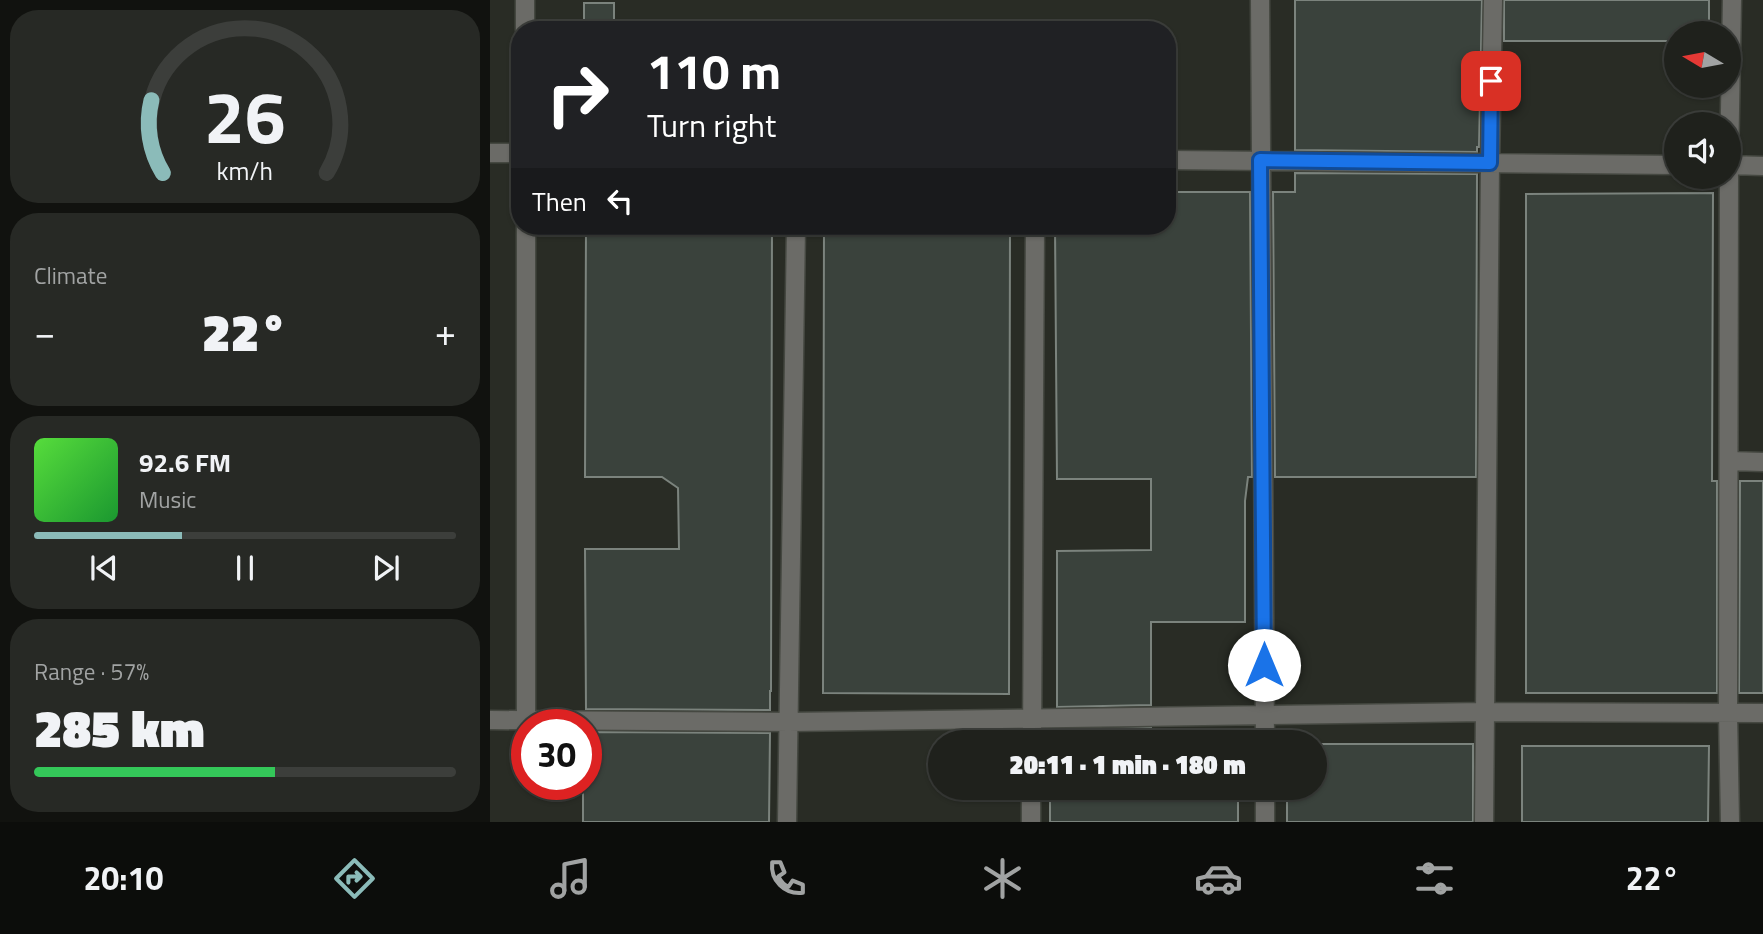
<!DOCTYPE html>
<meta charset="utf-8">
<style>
body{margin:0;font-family:"Titillium Web",sans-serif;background:#272925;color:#f1f3f6;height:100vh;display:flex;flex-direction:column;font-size:26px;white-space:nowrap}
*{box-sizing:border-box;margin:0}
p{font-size:23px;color:#a1a3a3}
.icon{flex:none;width:38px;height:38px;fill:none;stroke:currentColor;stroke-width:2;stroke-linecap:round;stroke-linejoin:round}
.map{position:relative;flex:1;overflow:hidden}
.details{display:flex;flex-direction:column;gap:10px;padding:10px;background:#11120f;width:490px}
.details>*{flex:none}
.banner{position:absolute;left:21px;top:21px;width:665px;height:214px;border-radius:28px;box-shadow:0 2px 5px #0004,0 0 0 2px #3c3e3b;background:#202124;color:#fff;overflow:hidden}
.needle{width:46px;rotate:280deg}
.fabs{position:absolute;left:1174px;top:21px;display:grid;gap:14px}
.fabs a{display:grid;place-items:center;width:77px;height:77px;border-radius:50%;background:#1f211c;box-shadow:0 2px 5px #0004,0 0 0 2px #3c3e3b;font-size:35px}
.speed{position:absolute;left:21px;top:709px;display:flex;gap:14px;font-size:35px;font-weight:700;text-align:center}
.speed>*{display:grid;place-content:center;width:91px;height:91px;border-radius:50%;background:#1f211c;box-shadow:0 2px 5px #0004,0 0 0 2px #3c3e3b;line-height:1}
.speed .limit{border:10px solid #d22;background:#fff;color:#111}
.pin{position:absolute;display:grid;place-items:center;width:60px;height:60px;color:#fff;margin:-30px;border-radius:14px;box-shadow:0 4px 10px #0006}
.me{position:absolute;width:77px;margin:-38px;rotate:0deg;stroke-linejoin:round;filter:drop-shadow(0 0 5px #0008)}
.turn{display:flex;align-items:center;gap:24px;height:147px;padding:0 21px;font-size:32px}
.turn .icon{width:91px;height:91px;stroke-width:2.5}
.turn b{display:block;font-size:49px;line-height:60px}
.then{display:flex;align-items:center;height:66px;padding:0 21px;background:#0003;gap:14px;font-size:26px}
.big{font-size:52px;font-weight:800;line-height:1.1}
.details .tile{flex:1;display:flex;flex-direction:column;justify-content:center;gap:10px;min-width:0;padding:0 24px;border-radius:28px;background:#272925}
.details .dial{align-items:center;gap:0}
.dial svg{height:182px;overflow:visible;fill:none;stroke:#3c3e3b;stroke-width:7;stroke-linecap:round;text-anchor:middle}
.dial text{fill:#f1f3f6;stroke:none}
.song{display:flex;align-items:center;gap:21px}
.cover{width:84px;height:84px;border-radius:10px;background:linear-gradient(135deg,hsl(110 70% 55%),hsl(130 70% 35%))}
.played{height:7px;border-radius:4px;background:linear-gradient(90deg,#8bbbb9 35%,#3c3e3b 35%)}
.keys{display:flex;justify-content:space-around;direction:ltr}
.heat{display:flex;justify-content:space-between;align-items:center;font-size:38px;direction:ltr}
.charge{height:10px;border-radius:5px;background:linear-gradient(90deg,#34c759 57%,#3c3e3b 0)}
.trip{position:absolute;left:438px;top:730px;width:399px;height:70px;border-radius:35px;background:#1f211c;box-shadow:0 2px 5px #0004,0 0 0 2px #3c3e3b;font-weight:800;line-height:70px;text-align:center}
.menu{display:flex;height:112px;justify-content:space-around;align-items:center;background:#0c0d0b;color:#a1a3a3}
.menu .icon{width:49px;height:49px}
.menu .selected{color:#8bbbb9}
.menu b{font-size:32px;color:#f1f3f6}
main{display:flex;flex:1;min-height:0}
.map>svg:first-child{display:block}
.building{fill:#3a423c;stroke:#7b837d;stroke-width:2}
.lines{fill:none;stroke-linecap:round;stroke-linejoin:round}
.minor-casing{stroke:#454841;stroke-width:21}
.minor{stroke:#6b6b67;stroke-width:18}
.route-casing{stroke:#114b97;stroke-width:18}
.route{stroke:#1a73e8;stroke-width:12}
</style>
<main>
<section class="details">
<div class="tile dial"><svg viewBox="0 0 100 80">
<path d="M14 69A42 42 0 1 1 86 69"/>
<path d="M14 69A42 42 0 0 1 9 37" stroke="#8bbbb9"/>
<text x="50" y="56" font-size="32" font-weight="700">26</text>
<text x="50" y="72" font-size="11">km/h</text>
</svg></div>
<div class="tile"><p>Climate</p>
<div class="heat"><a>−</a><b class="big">22°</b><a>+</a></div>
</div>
<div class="tile">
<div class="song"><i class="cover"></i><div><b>92.6 FM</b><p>Music</p></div></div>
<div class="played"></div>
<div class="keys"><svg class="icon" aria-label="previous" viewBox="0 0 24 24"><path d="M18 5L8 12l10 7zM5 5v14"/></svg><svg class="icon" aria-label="pause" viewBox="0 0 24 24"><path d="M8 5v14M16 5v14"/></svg><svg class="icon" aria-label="next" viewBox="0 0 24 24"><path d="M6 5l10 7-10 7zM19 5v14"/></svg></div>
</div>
<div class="tile"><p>Range · 57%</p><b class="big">285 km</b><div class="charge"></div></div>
</section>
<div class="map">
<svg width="1273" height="822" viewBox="0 0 1273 822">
<rect width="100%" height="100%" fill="#292c25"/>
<!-- building -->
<path class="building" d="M 805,0 L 992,0 L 989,147 L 987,147 L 987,152 L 805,150 Z
M 1014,0 L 1219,0 L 1219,33 L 1186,33 L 1186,41 L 1014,41 Z
M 94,3 L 124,3 L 124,30 L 94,30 Z
M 805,173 L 987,174 L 986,477 L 785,477 L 783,192 L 805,192 Z
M 677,192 L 760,192 L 762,477 L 758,477 L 755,501 L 755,622 L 661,622 L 661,705 L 567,707 L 567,551 L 661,550 L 661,479 L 567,479 L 565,226 L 677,226 Z
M 1223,193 L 1222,481 L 1227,481 L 1227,693 L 1036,693 L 1036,194 Z
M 96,226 L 282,226 L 281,691 L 280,691 L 280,710 L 96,709 L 95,549 L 189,549 L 188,488 L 172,477 L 95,477 Z
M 334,226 L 520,226 L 519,694 L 333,693 Z
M 1250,481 L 1273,481 L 1273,693 L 1249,693 Z
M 661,728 L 661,738 L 748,737 L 748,742 L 560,742 L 560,738 L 567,738 L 567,730 Z
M 96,732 L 280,733 L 279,822 L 93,822 L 93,784 L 96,784 Z
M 824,744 L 983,744 L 983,822 L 797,822 L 797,788 L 824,788 Z
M 1032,746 L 1219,746 L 1218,822 L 1032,822 Z
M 560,788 L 748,788 L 748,822 L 560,822 Z"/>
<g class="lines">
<defs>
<path id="minor" d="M 35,0 L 35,30
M 770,0 L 775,742
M 0,153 L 30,153
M 677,160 L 1186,165
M 1239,165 L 1273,166
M 36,226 L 36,720
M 1239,461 L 1273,462
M 0,720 L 299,722 L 995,712 L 1273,713
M 542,742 L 545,226
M 775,788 L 775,822
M 297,822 L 306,226
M 541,822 L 541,788
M 994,822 L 1000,163 L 1003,0
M 1240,822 L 1238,713 L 1239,165 L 1242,0"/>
</defs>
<!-- minor casing -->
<use href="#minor" class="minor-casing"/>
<!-- minor -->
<use href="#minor" class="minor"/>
</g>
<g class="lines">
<defs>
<path id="route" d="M 774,665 L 770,160 L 1000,163 L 1001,81"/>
</defs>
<!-- route casing -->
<use href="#route" class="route-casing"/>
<!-- route -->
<use href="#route" class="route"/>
</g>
</svg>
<div class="fabs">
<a><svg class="needle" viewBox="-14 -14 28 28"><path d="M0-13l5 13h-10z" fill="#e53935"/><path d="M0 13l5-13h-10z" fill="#a1a3a3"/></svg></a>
<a><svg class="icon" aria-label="sound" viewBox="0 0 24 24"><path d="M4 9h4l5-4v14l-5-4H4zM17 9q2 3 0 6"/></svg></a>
</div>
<div class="speed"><div class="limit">30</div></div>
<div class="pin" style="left:1001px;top:81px;background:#d93025"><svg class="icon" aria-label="arrive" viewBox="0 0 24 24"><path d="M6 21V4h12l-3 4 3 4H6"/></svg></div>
<svg class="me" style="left:774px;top:665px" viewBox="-20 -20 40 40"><circle r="19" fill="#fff"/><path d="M0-13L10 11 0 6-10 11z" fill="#1a73e8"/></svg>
<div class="trip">20:11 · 1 min · 180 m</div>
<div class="banner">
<div class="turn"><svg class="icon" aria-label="right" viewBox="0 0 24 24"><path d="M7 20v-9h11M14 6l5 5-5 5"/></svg><div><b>110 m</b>Turn right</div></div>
<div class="then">Then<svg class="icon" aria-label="left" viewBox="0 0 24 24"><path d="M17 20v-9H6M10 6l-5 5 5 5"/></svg></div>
</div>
</div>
</main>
<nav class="menu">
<b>20:10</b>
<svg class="icon selected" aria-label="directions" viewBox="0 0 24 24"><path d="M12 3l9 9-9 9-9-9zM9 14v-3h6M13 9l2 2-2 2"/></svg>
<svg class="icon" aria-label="music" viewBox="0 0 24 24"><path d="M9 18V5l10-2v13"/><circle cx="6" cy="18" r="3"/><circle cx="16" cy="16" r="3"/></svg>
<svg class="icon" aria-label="phone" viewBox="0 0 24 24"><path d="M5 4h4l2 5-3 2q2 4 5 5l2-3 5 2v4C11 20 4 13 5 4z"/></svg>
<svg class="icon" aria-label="climate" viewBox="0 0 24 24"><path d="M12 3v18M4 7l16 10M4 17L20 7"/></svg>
<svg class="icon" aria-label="car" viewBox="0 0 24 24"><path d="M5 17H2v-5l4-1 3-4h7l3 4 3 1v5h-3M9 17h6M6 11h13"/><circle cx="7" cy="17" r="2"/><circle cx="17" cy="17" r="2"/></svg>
<svg class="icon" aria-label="filters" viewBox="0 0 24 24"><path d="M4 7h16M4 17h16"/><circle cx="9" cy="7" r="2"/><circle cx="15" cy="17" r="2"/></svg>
<b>22°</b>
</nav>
